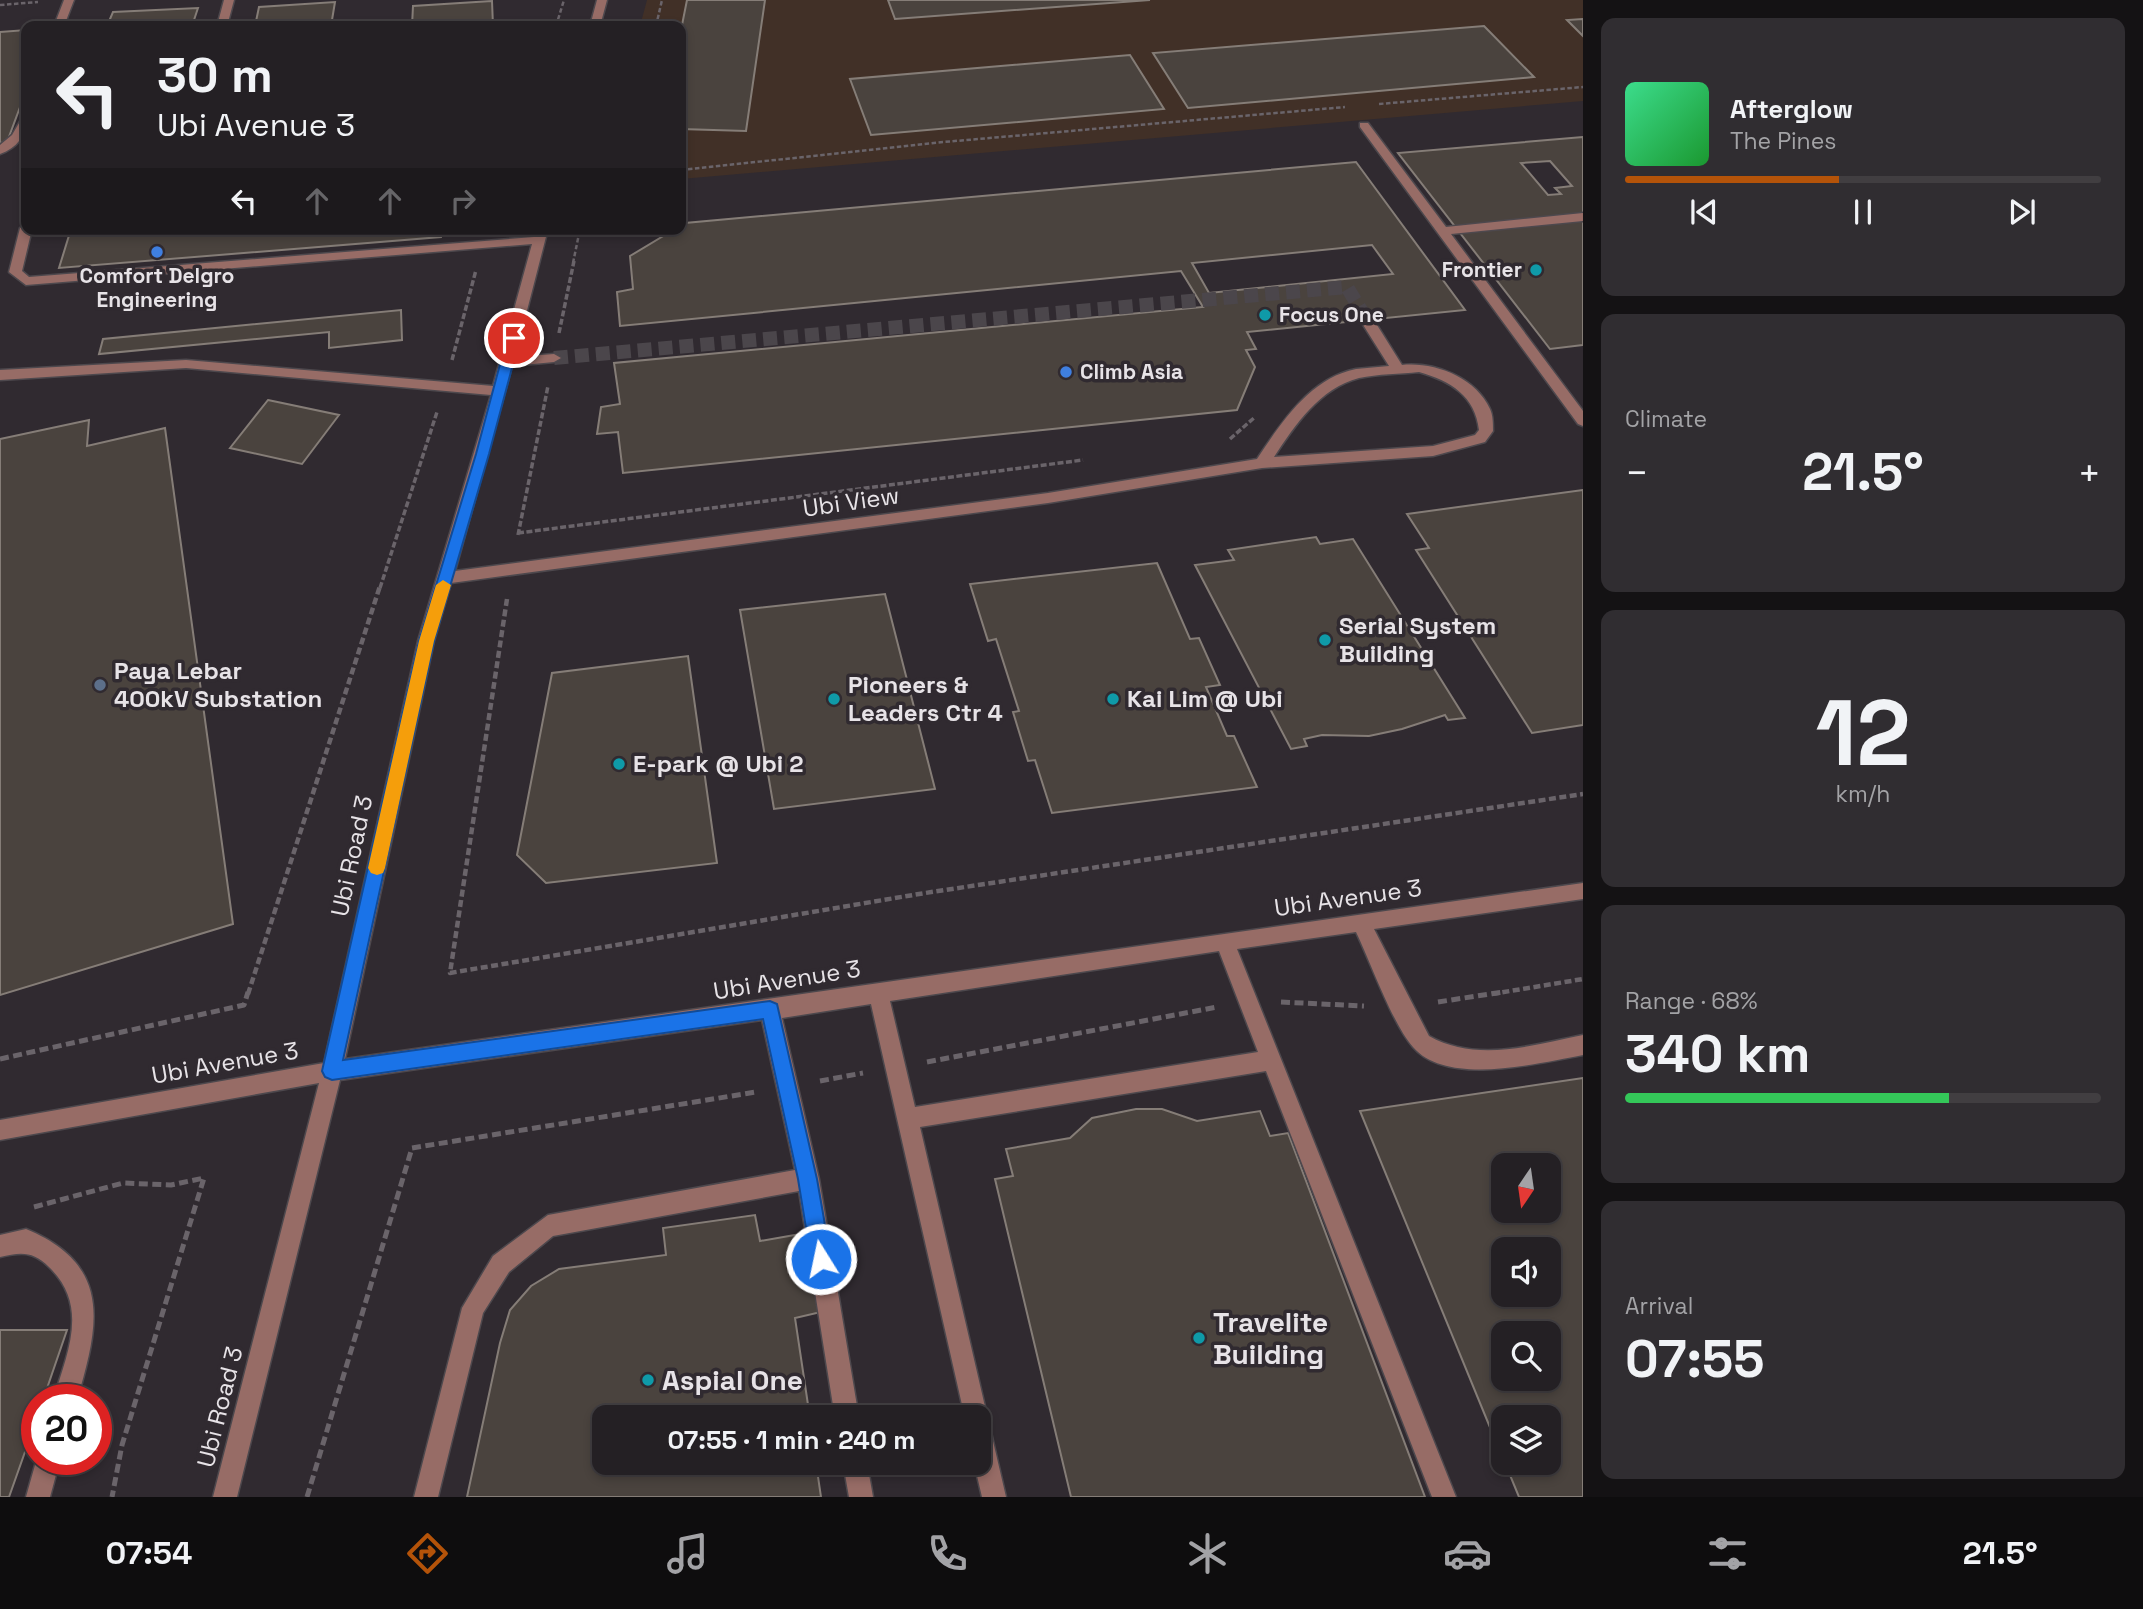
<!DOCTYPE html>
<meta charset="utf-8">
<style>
body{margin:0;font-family:"Space Grotesk",sans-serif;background:#302d31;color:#f1f3f6;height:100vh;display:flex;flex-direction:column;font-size:26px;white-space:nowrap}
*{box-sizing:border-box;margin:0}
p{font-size:23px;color:#a3a3a6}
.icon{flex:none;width:38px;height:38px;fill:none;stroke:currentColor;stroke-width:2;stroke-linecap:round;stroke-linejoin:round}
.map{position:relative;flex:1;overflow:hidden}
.drawer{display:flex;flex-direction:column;gap:18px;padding:18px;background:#141214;width:560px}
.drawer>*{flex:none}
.top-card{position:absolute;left:21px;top:21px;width:665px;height:214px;border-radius:14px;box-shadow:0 4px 10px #0003,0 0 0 2px #413e41;background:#242024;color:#f1f3f6;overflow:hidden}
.needle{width:46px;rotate:193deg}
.fabs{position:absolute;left:1491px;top:1153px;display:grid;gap:14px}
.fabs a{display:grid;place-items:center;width:70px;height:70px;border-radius:14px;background:#242024;box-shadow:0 4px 10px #0003,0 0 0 2px #413e41;font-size:35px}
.speed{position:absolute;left:21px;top:1384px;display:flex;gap:14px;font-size:35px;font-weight:700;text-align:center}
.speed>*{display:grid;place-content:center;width:91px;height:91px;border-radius:50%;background:#242024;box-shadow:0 4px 10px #0003,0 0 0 2px #413e41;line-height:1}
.speed .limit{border:10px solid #d22;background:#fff;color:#111}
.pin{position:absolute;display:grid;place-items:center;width:60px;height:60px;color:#fff;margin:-30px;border:4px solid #fff;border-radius:50%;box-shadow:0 2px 7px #0007}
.me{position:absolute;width:77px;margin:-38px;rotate:350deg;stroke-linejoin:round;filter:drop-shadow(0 0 5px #0008)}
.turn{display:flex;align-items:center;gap:24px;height:147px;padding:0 21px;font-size:32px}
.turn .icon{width:91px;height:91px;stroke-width:2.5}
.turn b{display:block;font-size:49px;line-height:60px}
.lanes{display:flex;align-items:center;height:66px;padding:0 21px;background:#0003;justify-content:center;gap:35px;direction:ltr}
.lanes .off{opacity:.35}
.big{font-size:52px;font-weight:700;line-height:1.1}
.drawer .tile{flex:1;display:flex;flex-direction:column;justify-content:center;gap:10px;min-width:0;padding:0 24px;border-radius:14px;background:#302d31}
.drawer .dial{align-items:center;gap:0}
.dial b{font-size:91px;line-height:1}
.song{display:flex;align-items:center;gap:21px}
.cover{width:84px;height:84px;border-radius:10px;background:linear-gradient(135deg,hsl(150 70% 55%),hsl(130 70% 35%))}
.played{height:7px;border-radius:4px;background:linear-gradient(90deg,#b45309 45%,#413e41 45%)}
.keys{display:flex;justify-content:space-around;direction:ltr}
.heat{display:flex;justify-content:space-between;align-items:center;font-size:38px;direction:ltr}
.charge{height:10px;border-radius:5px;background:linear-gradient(90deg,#34c759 68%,#413e41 0)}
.trip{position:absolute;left:592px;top:1405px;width:399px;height:70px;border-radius:14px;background:#242024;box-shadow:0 4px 10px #0003,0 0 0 2px #413e41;font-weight:700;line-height:70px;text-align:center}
.tabs{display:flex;height:112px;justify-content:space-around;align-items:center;background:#0e0d0e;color:#a3a3a6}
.tabs .icon{width:49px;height:49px}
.tabs .active{color:#b45309}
.tabs b{font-size:32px;color:#f1f3f6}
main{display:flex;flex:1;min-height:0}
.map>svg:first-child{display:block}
.industrial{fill:#413027}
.building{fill:#4a433e;stroke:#857d77;stroke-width:2;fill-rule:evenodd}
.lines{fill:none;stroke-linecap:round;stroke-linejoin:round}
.minor-tunnel{stroke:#4b464b;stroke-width:14;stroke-dasharray:14 7;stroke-linecap:butt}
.minor-casing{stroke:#4d484d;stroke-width:3}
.path-far3{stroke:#6a646a;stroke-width:2.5;stroke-dasharray:4.5 2.5;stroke-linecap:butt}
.path-far2{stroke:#6a646a;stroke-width:3.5;stroke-dasharray:6 2.5;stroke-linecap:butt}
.path-far1{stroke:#6a646a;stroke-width:4.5;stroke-dasharray:7 3.5;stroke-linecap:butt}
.path{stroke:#6a646a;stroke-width:5;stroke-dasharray:9 4.5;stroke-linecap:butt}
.minor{fill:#976c66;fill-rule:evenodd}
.route{fill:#1a73e8;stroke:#114b97;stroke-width:2}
.slow{fill:#f59e0b}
.shop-dot{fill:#3f7fe0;stroke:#302a30;stroke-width:2.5}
.culture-dot{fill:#0f9aa8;stroke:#302a30;stroke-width:2.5}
.service-dot{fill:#5c6f8a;stroke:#302a30;stroke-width:2.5}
.labels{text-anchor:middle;stroke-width:7;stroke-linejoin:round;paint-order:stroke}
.far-poi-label{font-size:21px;font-weight:bold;fill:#e7e3e7;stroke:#302a30;text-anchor:start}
.street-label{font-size:24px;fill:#e7e3e7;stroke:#302a30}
.poi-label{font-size:24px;font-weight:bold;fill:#e7e3e7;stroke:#302a30;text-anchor:start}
.near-poi-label{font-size:28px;font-weight:bold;fill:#e7e3e7;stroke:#302a30;text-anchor:start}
</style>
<main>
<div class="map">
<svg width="1583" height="1497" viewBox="0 0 1583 1497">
<rect width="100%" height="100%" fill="#302a30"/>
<!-- industrial -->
<path class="industrial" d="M 647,0 L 1583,0 L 1583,101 L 681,179 L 681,26 L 640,26 Z"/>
<!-- building -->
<path class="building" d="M 687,0 L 765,0 L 746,131 L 681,129 L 681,30 Z
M 888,0 L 1150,0 L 895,19 Z
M 492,1 L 493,26 L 412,26 L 413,6 Z
M 335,2 L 331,26 L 255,26 L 259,7 Z
M 198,8 L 192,26 L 107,26 L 113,12 Z
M 1583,19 L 1583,36 L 1567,20 Z
M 1484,26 L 1534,77 L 1188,108 L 1153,53 Z
M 26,30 L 26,91 L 7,142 L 0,143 L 0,32 Z
M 1130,55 L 1164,109 L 871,135 L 850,79 Z
M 1583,137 L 1583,345 L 1550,349 L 1398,153 ZM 1550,161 L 1572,186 L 1555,188 L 1561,194 L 1548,195 L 1521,163 Z
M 1356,162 L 1465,310 L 1247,332 L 1256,349 L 1246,350 L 1255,367 L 1237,410 L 623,473 L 618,432 L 597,434 L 601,407 L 620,404 L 614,363 L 1203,307 L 1181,271 L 620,326 L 617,292 L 633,289 L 630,256 L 675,229 L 681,229 L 685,223 ZM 1372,245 L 1393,274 L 1209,293 L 1192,263 Z
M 71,229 L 443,229 L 441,237 L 59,268 Z
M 401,310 L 402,340 L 329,348 L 329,332 L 99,354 L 103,339 Z
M 268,400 L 339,415 L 302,464 L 230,448 Z
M 89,420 L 87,446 L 165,428 L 233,924 L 0,995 L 0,439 Z
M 1583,490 L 1583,725 L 1532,733 L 1416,550 L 1429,548 L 1407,514 Z
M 1316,537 L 1320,544 L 1353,539 L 1465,718 L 1448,720 L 1445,715 L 1402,729 L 1369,736 L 1322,735 L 1304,739 L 1307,746 L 1291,749 L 1195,565 L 1234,560 L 1228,550 Z
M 1157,563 L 1190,639 L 1199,638 L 1220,685 L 1206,687 L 1227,736 L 1234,736 L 1257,787 L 1052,813 L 1035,760 L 1028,761 L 1013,712 L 1019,711 L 996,639 L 988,641 L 970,584 Z
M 885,594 L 935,789 L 774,809 L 740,610 Z
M 688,656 L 717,863 L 546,883 L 517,855 L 552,673 Z
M 1583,1078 L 1583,1497 L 1519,1497 L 1505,1463 L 1549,1463 L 1549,1418 L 1503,1418 L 1503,1459 L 1360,1111 ZM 1503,1166 L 1549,1166 L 1549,1211 L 1503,1211 ZM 1503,1250 L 1549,1250 L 1549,1295 L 1503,1295 ZM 1503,1334 L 1549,1334 L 1549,1379 L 1503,1379 Z
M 1136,1109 L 1162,1109 L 1197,1121 L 1260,1111 L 1270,1136 L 1288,1133 L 1425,1497 L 1071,1497 L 995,1179 L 1013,1176 L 1006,1149 L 1070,1138 L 1092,1118 Z
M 755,1215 L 760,1241 L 812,1232 L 821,1312 L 795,1318 L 810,1418 L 604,1418 L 604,1463 L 816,1463 L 821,1497 L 467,1497 L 500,1343 L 510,1310 L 531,1286 L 559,1269 L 666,1255 L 663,1228 Z
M 0,1330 L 67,1330 L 43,1400 L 37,1400 L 37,1418 L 9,1497 L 0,1497 Z"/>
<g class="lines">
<!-- minor-tunnel -->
<path class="minor-tunnel" d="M 554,358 L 1347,287 L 1367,320"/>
<defs>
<path id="minor" d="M 64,0 L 74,0 L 64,26 L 54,26 Z
M 224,0 L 234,0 L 227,26 L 217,26 Z
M 597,0 L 607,0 L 600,26 L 590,26 Z
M 26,117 C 27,135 18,147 0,154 L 0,145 L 12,135 L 22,118 Z
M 1360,123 L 1368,123 L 1446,227 L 1583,213 L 1583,221 L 1451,234 L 1583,411 L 1583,426 L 1578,424 L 1360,127 Z
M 26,224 L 26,229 L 32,229 L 22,271 L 29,277 L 534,237 L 536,229 L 548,229 L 515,357 L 554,354 L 561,358 L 554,362 L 512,366 L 455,571 L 1048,493 L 1257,459 C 1281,423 1310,378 1356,369 C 1367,368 1378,367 1389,366 L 1360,320 L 1367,316 L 1372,317 L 1402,365 C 1435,362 1475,377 1490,409 C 1493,415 1493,424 1493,431 L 1485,442 L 1433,456 L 1262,468 L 1048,503 L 451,583 L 434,641 L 345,1059 L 1583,883 L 1583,899 L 1374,929 L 1429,1036 C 1477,1063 1533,1045 1583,1035 L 1583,1055 C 1539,1063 1447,1087 1413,1047 C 1392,1023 1371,963 1356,932 L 1237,949 L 1456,1497 L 1432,1497 L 1266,1071 L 920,1127 L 1006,1497 L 982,1497 L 974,1463 L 978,1463 L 978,1418 L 965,1418 L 871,1004 L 782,1018 L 819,1179 L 859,1418 L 835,1418 L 799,1191 L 553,1236 L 509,1272 L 483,1313 L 438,1497 L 414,1497 L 462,1308 L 493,1256 L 548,1215 L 795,1170 L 762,1020 L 340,1080 L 237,1497 L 213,1497 L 319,1083 L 0,1140 L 0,1120 L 324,1063 L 418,641 L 491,395 L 186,368 L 0,380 L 0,370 L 186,360 L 493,386 L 532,244 L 26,285 L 9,272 L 20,228 ZM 1419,372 C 1451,381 1475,396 1479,430 L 1475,435 L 1433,446 L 1274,457 C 1295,425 1320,388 1359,378 C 1378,374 1400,374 1419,372 ZM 1219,951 L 1258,1052 L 915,1107 L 890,1001 Z
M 26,1229 C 113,1265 99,1325 77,1400 L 53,1400 C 67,1354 90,1306 49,1267 C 33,1251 21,1252 0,1257 L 0,1235 Z
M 37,1458 L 60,1460 L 50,1497 L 26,1497 Z
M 843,1463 L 867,1463 L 873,1497 L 849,1497 Z"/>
</defs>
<!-- minor casing -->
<use href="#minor" class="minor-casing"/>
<!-- path-far3 -->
<path class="path-far3" d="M 0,5 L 38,2
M 556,26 L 564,0
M 656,26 L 662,0
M 1379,104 L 1583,87
M 681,170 L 944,142 L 1345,107
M 573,263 L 580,229"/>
<!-- path-far2 -->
<path class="path-far2" d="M 559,333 L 574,261
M 452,360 L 476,270
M 1230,439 L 1255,417
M 518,533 L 1083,460
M 518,535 L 548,386
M 380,588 L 437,412"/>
<!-- path-far1 -->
<path class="path-far1" d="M 507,599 L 450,973 L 925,893 L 1583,794
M 248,994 L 380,586
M 1492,994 L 1583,979"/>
<!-- path -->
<path class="path" d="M 1281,1002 L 1364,1006
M 1438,1002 L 1503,992
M 0,1059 L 244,1005 L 248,992
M 927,1062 L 1217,1007
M 820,1081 L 863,1073
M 34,1207 L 123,1183 L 171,1185 L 204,1178 L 122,1445 L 112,1497
M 307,1497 L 412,1148 L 756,1092"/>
<!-- minor -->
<use href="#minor" class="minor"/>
</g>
<!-- route -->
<path class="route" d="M 514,334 L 520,338 L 489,454 L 434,641 L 343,1060 L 770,1001 L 777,1004 L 817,1179 L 831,1259 L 828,1266 L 821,1269 L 814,1266 L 811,1259 L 798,1179 L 763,1019 L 332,1080 L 325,1077 L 322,1071 L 419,641 L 476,454 L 507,338 Z"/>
<!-- slow -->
<path class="slow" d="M 443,580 L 451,585 L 434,641 L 385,868 L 383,873 L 377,875 L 371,873 L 368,868 L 419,641 L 436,585 Z"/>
<!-- markers -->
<g class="shop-dot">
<circle cx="157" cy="252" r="7"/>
<circle cx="1066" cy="372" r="7"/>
</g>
<g class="culture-dot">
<circle cx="1536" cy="270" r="7"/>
<circle cx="1265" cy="315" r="7"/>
<circle cx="1325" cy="640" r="7"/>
<circle cx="834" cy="699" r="7"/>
<circle cx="1113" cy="699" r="7"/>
<circle cx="619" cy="764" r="7"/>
<circle cx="1199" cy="1338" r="7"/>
<circle cx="648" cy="1380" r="7"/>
</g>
<circle class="service-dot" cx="100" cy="685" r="7"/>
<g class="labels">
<!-- far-poi labels -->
<g class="far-poi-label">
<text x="1522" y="277" text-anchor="end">Frontier</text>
<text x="157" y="283" text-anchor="middle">Comfort Delgro<tspan x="157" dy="24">Engineering</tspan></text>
<text x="1279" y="322">Focus One</text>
<text x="1080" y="379">Climb Asia</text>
</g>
<!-- street labels -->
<g class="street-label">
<text transform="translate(851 502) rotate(-8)" y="8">Ubi View</text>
<text transform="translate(352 856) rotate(-78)" y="8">Ubi Road 3</text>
<text transform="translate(1348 898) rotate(-8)" y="8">Ubi Avenue 3</text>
<text transform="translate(787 980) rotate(-9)" y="8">Ubi Avenue 3</text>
<text transform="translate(225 1063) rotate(-10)" y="8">Ubi Avenue 3</text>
<text transform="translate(220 1407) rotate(-76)" y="8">Ubi Road 3</text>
</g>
<!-- poi labels -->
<g class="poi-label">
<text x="1339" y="634">Serial System<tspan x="1339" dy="28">Building</tspan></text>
<text x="114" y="679">Paya Lebar<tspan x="114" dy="28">400kV Substation</tspan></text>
<text x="848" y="693">Pioneers &amp;<tspan x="848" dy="28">Leaders Ctr 4</tspan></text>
<text x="1127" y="707">Kai Lim @ Ubi</text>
<text x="633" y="772">E-park @ Ubi 2</text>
</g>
<!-- near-poi labels -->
<g class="near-poi-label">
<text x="1213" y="1332">Travelite<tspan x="1213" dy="32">Building</tspan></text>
<text x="662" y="1390">Aspial One</text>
</g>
</g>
</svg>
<div class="fabs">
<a><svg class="needle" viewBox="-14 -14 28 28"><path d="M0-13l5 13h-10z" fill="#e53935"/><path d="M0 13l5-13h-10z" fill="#a3a3a6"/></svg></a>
<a><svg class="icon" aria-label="sound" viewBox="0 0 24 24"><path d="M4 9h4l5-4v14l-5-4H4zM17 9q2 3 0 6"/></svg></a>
<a><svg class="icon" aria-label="search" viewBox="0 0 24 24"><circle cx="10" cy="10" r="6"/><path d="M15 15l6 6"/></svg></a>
<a><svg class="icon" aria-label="layers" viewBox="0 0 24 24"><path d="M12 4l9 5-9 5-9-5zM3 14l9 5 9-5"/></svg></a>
</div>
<div class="speed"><div class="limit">20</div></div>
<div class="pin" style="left:514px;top:338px;background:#d93025"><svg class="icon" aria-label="arrive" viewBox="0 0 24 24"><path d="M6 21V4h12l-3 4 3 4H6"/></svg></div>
<svg class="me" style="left:821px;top:1259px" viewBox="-20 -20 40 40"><circle r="17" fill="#1a73e8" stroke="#fff" stroke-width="3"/><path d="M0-11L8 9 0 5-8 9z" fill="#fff"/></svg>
<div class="trip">07:55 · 1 min · 240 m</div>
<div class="top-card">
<div class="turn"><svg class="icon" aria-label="left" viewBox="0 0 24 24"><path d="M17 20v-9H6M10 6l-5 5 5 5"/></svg><div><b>30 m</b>Ubi Avenue 3</div></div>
<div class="lanes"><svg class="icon" aria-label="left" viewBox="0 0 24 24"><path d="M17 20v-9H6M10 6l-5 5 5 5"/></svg><svg class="icon off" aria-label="ahead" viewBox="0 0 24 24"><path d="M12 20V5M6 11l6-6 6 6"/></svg><svg class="icon off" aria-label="ahead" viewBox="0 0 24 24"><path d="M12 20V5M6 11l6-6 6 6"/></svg><svg class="icon off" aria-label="right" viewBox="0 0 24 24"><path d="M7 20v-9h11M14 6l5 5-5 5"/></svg></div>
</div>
</div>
<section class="drawer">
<div class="tile">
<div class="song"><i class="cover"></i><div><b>Afterglow</b><p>The Pines</p></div></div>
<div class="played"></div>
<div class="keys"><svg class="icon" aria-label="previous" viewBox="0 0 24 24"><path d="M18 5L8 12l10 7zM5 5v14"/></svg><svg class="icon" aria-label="pause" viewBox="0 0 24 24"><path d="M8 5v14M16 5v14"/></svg><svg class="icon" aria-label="next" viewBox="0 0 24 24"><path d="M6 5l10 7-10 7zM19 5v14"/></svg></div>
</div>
<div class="tile"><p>Climate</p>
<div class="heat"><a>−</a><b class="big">21.5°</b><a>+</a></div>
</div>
<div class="tile dial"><b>12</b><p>km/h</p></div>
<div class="tile"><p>Range · 68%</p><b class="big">340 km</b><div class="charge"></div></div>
<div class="tile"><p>Arrival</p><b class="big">07:55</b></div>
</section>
</main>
<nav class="tabs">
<b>07:54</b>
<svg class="icon active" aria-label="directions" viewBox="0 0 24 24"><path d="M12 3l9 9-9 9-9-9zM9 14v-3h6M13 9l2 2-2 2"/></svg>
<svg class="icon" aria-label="music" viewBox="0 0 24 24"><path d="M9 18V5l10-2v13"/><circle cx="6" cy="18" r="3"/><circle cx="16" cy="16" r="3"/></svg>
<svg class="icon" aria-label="phone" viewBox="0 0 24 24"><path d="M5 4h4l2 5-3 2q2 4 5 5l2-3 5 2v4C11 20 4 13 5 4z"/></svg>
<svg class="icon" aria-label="climate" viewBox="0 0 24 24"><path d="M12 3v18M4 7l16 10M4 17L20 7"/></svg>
<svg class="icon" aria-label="car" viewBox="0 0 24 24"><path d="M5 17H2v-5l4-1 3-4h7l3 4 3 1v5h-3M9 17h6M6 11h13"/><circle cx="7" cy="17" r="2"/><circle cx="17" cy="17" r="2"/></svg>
<svg class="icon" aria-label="filters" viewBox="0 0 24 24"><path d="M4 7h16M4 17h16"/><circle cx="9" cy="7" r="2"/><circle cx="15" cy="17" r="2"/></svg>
<b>21.5°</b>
</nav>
